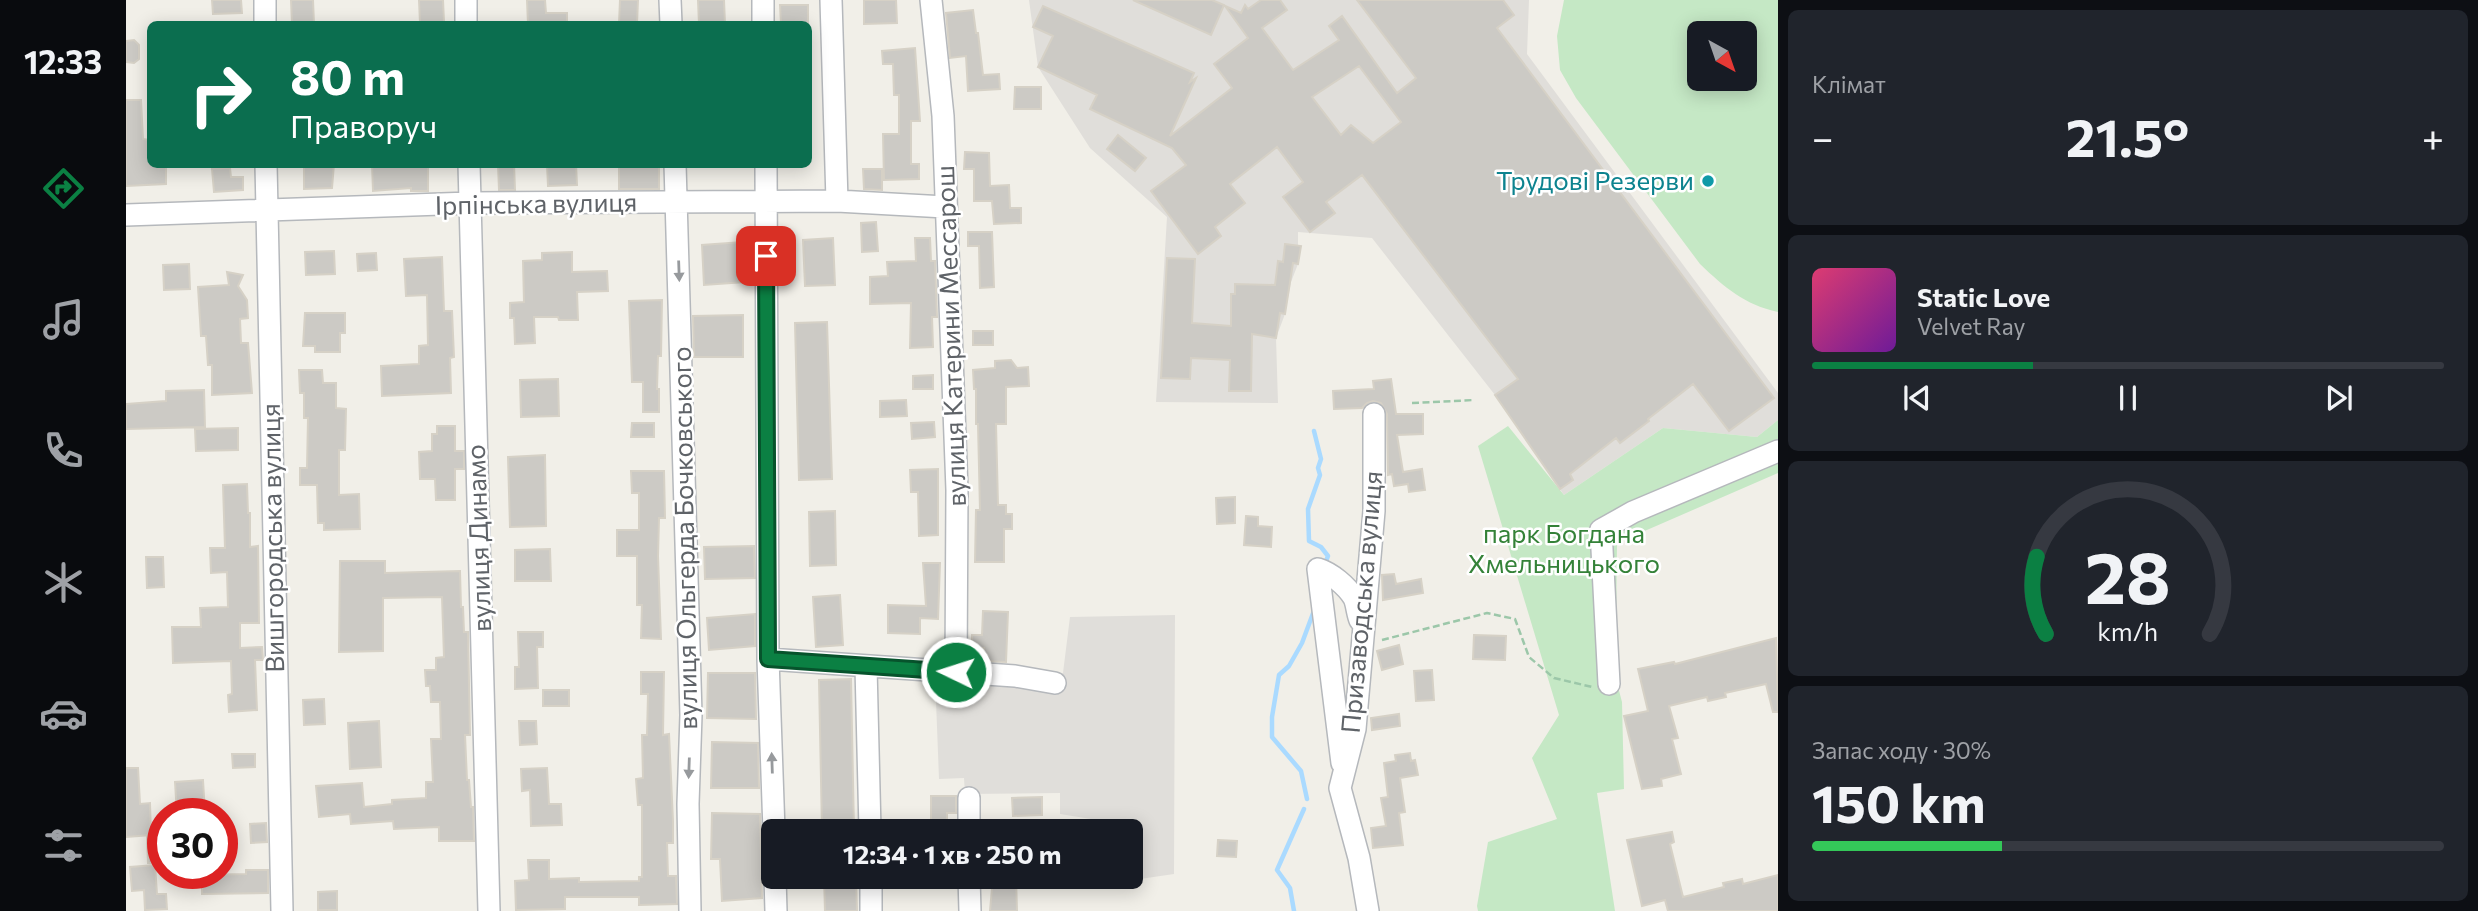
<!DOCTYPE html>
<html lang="uk">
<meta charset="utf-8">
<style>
body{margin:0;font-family:Commissioner,sans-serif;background:#20242c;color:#f1f3f6;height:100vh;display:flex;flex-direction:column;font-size:26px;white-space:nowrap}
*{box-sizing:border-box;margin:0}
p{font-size:23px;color:#9ea1a6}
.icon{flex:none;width:38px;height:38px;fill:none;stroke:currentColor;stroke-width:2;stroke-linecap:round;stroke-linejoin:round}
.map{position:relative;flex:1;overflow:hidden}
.panel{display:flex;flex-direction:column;gap:10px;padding:10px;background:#0d0f14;width:700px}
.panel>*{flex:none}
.banner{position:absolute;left:21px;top:21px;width:665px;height:147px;border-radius:10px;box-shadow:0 4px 18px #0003;background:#0b6e4f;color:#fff;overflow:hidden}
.needle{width:46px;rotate:140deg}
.tools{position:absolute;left:1561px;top:21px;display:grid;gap:14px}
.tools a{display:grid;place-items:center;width:70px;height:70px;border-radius:10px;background:#171b24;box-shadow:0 4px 18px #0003;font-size:35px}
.speed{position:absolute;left:21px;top:798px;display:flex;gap:14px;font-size:35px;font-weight:700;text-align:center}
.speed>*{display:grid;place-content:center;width:91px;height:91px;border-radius:50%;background:#171b24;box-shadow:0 4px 18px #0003;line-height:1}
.speed .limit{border:10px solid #d22;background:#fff;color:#111}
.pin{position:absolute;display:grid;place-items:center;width:60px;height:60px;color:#fff;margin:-30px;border-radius:14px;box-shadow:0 4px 10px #0006}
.me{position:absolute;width:77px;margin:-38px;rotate:274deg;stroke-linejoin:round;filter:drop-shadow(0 0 5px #0008)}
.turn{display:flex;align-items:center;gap:24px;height:147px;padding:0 28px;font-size:32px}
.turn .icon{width:91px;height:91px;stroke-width:2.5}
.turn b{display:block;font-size:49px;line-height:60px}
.big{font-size:52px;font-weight:700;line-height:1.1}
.panel .card{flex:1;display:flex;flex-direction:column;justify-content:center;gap:10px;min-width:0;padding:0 24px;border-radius:10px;background:#20242c}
.panel .dial{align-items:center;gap:0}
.dial svg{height:182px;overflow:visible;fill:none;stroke:#363941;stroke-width:7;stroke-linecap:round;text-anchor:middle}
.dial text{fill:#f1f3f6;stroke:none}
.song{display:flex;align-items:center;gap:21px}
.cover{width:84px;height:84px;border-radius:10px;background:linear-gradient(135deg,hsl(340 70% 55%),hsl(280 70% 35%))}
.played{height:7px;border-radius:4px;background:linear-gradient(90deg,#0b8043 35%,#363941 35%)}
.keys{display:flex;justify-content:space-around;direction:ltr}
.heat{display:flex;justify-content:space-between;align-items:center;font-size:38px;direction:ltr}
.charge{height:10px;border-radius:5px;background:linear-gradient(90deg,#34c759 30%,#363941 0)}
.trip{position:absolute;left:635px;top:819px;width:382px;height:70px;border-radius:10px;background:#171b24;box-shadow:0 4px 18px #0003;font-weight:700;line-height:70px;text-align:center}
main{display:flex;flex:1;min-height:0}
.menu{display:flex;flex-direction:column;width:126px;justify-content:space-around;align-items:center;background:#090b0e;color:#9ea1a6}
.menu .icon{width:49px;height:49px}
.menu .selected{color:#0b8043}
.menu b{font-size:32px;color:#f1f3f6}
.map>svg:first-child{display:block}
.industrial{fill:#e0deda}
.green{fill:#c5e8c5;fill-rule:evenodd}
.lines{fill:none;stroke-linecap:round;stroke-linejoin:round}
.stream{stroke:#aadaff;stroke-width:4.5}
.building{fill:#cccac5;stroke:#d6d1c6;stroke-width:2;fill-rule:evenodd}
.minor-casing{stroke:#b5b8bc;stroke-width:24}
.path{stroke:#9cc7a9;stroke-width:2.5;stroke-dasharray:7 3.5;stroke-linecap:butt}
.minor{stroke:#fff;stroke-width:21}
.oneway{fill:#979a9d}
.route-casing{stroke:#07532c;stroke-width:18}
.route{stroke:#0b8043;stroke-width:12}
.culture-dot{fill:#0f9aa8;stroke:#fff;stroke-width:2.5}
.labels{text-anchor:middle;stroke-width:5;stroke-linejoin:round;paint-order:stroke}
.culture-label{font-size:26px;fill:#0d838f;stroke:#fff;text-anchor:end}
.street-label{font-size:26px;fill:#5f6368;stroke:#fff}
.park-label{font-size:26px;fill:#348238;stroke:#fff}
</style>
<main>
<nav class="menu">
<b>12:33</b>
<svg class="icon selected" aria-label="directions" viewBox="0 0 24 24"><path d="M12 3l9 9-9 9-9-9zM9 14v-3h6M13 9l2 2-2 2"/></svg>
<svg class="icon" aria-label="music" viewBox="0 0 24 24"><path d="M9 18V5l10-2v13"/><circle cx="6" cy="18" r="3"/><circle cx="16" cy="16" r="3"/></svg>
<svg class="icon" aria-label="phone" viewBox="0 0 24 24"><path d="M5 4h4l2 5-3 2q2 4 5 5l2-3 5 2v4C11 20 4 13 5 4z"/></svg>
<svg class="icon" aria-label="climate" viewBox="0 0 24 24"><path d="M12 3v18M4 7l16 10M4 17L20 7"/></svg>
<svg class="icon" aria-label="car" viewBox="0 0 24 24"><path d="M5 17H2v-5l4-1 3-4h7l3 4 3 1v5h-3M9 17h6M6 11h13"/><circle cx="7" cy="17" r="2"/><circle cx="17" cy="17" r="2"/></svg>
<svg class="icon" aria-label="filters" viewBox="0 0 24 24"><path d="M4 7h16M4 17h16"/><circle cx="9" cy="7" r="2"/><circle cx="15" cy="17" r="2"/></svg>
</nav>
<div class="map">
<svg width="1652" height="911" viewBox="0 0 1652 911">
<rect width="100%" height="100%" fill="#f1efe8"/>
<!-- industrial -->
<path class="industrial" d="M 903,0 L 1403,0 L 1401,54 L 1652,393 L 1652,420 L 1631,437 L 1537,428 L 1438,495 L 1369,395 L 1246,238 L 1172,232 L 1172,264 L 1165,282 L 1159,314 L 1150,338 L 1152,403 L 1030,402 L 1041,217 L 964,148 L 912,67 Z
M 1049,615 L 1048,874 L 1014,879 L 1010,847 L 1005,847 L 1004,831 L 973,831 L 971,820 L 934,814 L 934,793 L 839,794 L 838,778 L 813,779 L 809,675 L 917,684 L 937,673 L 944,617 Z"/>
<!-- green -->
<path class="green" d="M 1438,0 L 1652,0 L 1652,312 C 1619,305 1598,287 1574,264 L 1450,98 L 1434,70 L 1431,36 ZM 1619,33 L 1619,79 L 1573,79 L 1573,33 Z
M 1652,420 L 1652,473 L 1491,543 L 1490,633 L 1485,660 L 1496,702 L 1498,789 L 1471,793 L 1489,911 L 1352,911 L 1351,906 L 1362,842 L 1431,819 L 1406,758 L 1433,715 L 1352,446 L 1382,426 L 1438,495 L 1537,428 L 1631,437 Z"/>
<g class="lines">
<!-- stream -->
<path class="stream" d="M 1188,431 L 1195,459 L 1192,468 L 1194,475 L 1182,509 L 1183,541 L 1195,547 L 1202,556 L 1199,564
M 1181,799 L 1175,771 L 1146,737 L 1146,717 L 1153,675 L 1163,666 L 1176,643 L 1189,608
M 1168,911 L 1164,888 L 1151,870 L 1178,809"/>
</g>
<!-- building -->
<path class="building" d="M 86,0 L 115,0 L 116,13 L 87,14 Z
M 165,0 L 187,0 L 188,24 L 166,24 Z
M 293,0 L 317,0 L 318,22 L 294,23 Z
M 401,0 L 419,0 L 420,13 L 441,13 L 441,24 L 402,24 Z
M 494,0 L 512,0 L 511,24 L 493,24 Z
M 572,0 L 598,0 L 599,24 L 573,24 Z
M 738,0 L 770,0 L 771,23 L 738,24 Z
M 1007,0 L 1086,0 L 1098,5 L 1085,35 Z
M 1135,0 L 1154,0 L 1161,10 L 1136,28 L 1167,70 L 1213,40 L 1203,26 L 1216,16 L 1271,93 L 1290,78 L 1231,0 L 1377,0 L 1388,15 L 1371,28 L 1648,398 L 1603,431 L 1567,384 L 1522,419 L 1523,421 L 1494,443 L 1490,438 L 1444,474 L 1447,480 L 1434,489 L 1369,395 L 1392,379 L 1236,175 L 1200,202 L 1209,213 L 1184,232 L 1157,197 L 1177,182 L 1151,147 L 1104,184 L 1119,203 L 1089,227 L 1095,236 L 1072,254 L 1025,191 L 1060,165 L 1046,148 L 964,109 L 971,95 L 912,67 L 927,36 L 907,27 L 917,6 L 1068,73 L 1064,82 L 1070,78 L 1044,136 L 1106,88 L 1088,64 L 1122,38 L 1099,6 L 1115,13 L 1119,5 L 1122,9 ZM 1233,66 L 1275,122 L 1247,143 L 1225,125 L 1215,135 L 1186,97 Z
M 654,5 L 682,5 L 682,24 L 655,24 Z
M 847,10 L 850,33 L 852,33 L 857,75 L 873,74 L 874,89 L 842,91 L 840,56 L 824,58 L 820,13 Z
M 8,40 L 13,45 L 13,59 L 8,63 L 0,62 L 0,41 Z
M 789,48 L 794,121 L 785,121 L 785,164 L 793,164 L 793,179 L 758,180 L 757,134 L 773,134 L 773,95 L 768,95 L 767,64 L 757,64 L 756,51 Z
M 889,87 L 915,87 L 915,109 L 888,109 Z
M 0,100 L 15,100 L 17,139 L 24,140 L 24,164 L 40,164 L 40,184 L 0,186 Z
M 992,135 L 1020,158 L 1009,171 L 981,149 Z
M 839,152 L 863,153 L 864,186 L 883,185 L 884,208 L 895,208 L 895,223 L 868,224 L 866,201 L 848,201 L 848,169 L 838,169 Z
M 178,164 L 208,164 L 206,188 L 178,189 Z
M 246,164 L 302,167 L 302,191 L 285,191 L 285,188 L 247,191 Z
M 372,164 L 388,164 L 389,190 L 373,190 Z
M 421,164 L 450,164 L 451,185 L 422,186 Z
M 493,164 L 533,164 L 533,189 L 493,189 Z
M 104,168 L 105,177 L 117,177 L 117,190 L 88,192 L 86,169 Z
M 737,169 L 756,169 L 756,190 L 738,189 Z
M 750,222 L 752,251 L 736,252 L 735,223 Z
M 842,232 L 866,232 L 868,287 L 854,288 L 853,246 L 842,246 Z
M 707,238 L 709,285 L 679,286 L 677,240 Z
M 789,238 L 804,238 L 805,261 L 809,261 L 811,317 L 806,317 L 807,347 L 784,348 L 785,303 L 744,304 L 744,277 L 762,276 L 761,262 L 790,261 Z
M 616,242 L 619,282 L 578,285 L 576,245 Z
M 1159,244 L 1175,246 L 1172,264 L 1167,263 L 1159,314 L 1154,313 L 1150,338 L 1126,334 L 1125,391 L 1103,391 L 1104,360 L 1065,358 L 1064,379 L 1035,378 L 1041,258 L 1069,259 L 1066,323 L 1105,326 L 1105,294 L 1109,294 L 1109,284 L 1149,285 L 1152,261 L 1157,262 Z
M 208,251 L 209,274 L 180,275 L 179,252 Z
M 446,252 L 446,272 L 481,271 L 482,291 L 451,292 L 452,320 L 433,320 L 432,317 L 408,317 L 409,343 L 389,344 L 388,318 L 384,318 L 384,303 L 398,302 L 397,261 L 416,260 L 416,253 Z
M 250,253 L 251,270 L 232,271 L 231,254 Z
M 316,257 L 318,311 L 326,311 L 328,357 L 324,358 L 325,393 L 256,396 L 255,366 L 293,364 L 293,346 L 302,345 L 301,295 L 280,296 L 278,259 Z
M 63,264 L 64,289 L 38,290 L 37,265 Z
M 101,272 L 117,275 L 112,286 L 121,300 L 122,318 L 114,319 L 115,343 L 122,343 L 126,393 L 86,395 L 86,365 L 82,365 L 80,336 L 75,336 L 72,287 L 103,285 Z
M 536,300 L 535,356 L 532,356 L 531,389 L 533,389 L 533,412 L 517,412 L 517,382 L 506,382 L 503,301 Z
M 179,313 L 219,313 L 219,333 L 214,333 L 214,352 L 189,352 L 189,346 L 177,346 Z
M 617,315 L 617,357 L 568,357 L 567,316 Z
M 701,322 L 706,479 L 673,480 L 669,323 Z
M 847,331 L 867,331 L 867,345 L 847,345 Z
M 885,360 L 891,368 L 902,367 L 903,386 L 880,387 L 880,424 L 870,424 L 872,505 L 880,505 L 880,514 L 886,514 L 886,529 L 878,529 L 878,562 L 849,562 L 850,510 L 854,510 L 852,424 L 850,424 L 850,389 L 848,389 L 847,370 L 869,368 L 869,361 Z
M 173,370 L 196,370 L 197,383 L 210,383 L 210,408 L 220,409 L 219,450 L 213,450 L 213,495 L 233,494 L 234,529 L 198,530 L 198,523 L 192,523 L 191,485 L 174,485 L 174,468 L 181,468 L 182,418 L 178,418 L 178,393 L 174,393 Z
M 807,375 L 807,389 L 787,389 L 787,376 Z
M 432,379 L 433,416 L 395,417 L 394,380 Z
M 1265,379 L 1270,414 L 1297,414 L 1297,434 L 1271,435 L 1277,472 L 1296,469 L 1299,490 L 1283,492 L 1282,484 L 1268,486 L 1266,474 L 1262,475 L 1261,414 L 1255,403 L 1247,401 L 1241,403 L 1236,408 L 1208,409 L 1207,391 L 1248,389 L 1247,381 Z
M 78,390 L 79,427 L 0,429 L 0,404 L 40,401 L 40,391 Z
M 780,400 L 781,416 L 754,417 L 754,401 Z
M 808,422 L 809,437 L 786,439 L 785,423 Z
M 506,423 L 528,423 L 528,437 L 505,437 Z
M 311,426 L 329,426 L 329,451 L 338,451 L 338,469 L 329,469 L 329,500 L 310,500 L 309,479 L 294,479 L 293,452 L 306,451 L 306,434 L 311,434 Z
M 112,428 L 112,450 L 70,451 L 69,429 Z
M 419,455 L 420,526 L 384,527 L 382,457 Z
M 812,469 L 812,535 L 793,536 L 792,492 L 785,492 L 784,470 Z
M 505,471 L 538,471 L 539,518 L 533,518 L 532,556 L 535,639 L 515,638 L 516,605 L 511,605 L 511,556 L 491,556 L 491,530 L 513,530 L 513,493 L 506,493 Z
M 121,484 L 122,513 L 124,513 L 124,547 L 132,546 L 133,623 L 114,623 L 114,648 L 136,647 L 137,660 L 129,660 L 131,710 L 103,712 L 102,695 L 106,694 L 105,661 L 47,663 L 46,627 L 75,627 L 74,608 L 102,607 L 101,572 L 85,573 L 84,548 L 99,548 L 97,485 Z
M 1109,497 L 1109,523 L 1091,524 L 1090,498 Z
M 709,511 L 710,565 L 684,566 L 683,512 Z
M 1120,516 L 1132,517 L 1132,526 L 1146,527 L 1145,547 L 1118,545 Z
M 628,546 L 629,578 L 579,579 L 578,547 Z
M 424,549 L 425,581 L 389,581 L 389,550 Z
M 20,557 L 37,557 L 38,587 L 21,588 Z
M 214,561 L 259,561 L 259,573 L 334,571 L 335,607 L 337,607 L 338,632 L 342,632 L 344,735 L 339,735 L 341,780 L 343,780 L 345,807 L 347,807 L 348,841 L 313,841 L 313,827 L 268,829 L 267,821 L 225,824 L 224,814 L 193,817 L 190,786 L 236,783 L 238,807 L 266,804 L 266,800 L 300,798 L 300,782 L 307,782 L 305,739 L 315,739 L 314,702 L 305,702 L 304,686 L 300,686 L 299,670 L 310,670 L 310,658 L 318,657 L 316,597 L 257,598 L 257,651 L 213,652 Z
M 797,563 L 814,563 L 812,619 L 794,618 L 794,634 L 762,633 L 762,605 L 800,606 Z
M 1268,574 L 1270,584 L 1295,579 L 1297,593 L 1257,600 L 1256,575 Z
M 714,595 L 717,645 L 690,647 L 687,597 Z
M 857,611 L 882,612 L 880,662 L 858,661 L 858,648 L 846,648 L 846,635 L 856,635 Z
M 629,614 L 629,646 L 583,650 L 581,618 Z
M 392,632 L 417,632 L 417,647 L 411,647 L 412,688 L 389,689 L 389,667 L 393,667 Z
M 1348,635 L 1380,636 L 1379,660 L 1347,659 Z
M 1650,638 L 1652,712 L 1647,712 L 1640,684 L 1599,693 L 1600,697 L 1582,701 L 1581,697 L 1543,706 L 1552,738 L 1546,739 L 1555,774 L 1535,779 L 1536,786 L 1516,789 L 1498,716 L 1522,711 L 1512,669 L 1548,662 L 1549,664 Z
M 1273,645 L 1277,664 L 1256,670 L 1251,651 Z
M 1306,670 L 1308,700 L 1290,701 L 1288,671 Z
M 515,672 L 538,672 L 537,735 L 543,734 L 547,821 L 547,843 L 541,843 L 542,876 L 550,876 L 551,904 L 513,905 L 513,897 L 439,897 L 439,909 L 390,910 L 389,881 L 403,880 L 402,860 L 423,860 L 423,879 L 453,878 L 453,882 L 513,881 L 513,877 L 516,877 L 516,805 L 512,805 L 510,779 L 517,778 L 516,735 L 521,735 L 522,694 L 515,694 Z
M 582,673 L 629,673 L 630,719 L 581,718 Z
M 725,679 L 728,831 L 696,831 L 693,680 Z
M 417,690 L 443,690 L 443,706 L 417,706 Z
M 198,699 L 199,724 L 178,725 L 177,700 Z
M 1273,714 L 1274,726 L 1246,730 L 1245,718 Z
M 253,721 L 255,767 L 224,769 L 222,723 Z
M 393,721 L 410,721 L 411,744 L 394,745 Z
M 586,742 L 632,743 L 633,788 L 585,788 Z
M 1284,753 L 1285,761 L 1289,760 L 1292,775 L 1274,778 L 1279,812 L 1273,813 L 1277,845 L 1247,848 L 1245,828 L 1260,826 L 1255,798 L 1262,797 L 1258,763 L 1270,761 L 1269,755 Z
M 106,754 L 129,754 L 129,767 L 107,768 Z
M 0,768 L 12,768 L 14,804 L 24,803 L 25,835 L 0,837 Z
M 421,768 L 423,804 L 435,804 L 436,825 L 405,826 L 404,790 L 396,791 L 395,769 Z
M 77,780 L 79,814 L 51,814 L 49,782 Z
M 805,796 L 830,796 L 830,813 L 821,813 L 821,822 L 805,823 Z
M 916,797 L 916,815 L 887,816 L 886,798 Z
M 586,813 L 634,814 L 636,898 L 596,901 L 594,859 L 585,859 Z
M 140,823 L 141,842 L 125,843 L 124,824 Z
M 1546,832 L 1548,842 L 1544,844 L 1557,897 L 1598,887 L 1597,883 L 1607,881 L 1616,879 L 1617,884 L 1652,875 L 1652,911 L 1542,911 L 1539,900 L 1516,906 L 1501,840 Z
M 37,836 L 37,863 L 22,863 L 21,837 Z
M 1092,840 L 1111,841 L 1110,857 L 1091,856 Z
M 29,865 L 31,894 L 40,894 L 41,909 L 19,910 L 18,890 L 6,891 L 4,867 Z
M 120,870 L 142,870 L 142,893 L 76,894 L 76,875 L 120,874 Z
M 698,877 L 730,877 L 731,911 L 699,911 Z
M 867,877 L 890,877 L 891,911 L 864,911 Z
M 211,891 L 211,910 L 192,910 L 192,892 Z"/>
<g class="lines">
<defs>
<path id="minor" d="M 139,0 L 139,24
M 340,0 L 340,24
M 544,0 L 545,24
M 637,0 L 637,24
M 705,0 L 711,201
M 805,0 L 817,116 L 831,490 L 830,672
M 140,164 L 156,911
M 343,164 L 363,911
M 549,164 L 565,715 L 562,804 L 564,911
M 640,164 L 642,659 L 648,831
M 0,215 L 344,203 L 711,201 L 819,207
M 642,659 L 889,676 L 929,683
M 740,667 L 744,831
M 1483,684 L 1475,530 L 1507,512 L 1652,451
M 1216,763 L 1192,569 C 1205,573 1221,586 1228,598 C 1231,604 1231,613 1234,620
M 843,798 L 843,831
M 649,877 L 650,911
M 745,877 L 745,911
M 843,877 L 844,911
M 1242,911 L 1233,858 L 1214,788 L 1229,729 L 1248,511 L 1248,414"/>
</defs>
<!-- minor casing -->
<use href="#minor" class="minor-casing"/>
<!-- path -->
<path class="path" d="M 1286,403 L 1348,400
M 1256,640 L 1361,613 L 1389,619 L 1403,657 L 1428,678 L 1466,687"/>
<!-- minor -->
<use href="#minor" class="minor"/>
</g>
<!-- one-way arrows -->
<defs><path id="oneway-solid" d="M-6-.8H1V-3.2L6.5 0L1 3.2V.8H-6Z" transform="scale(1.75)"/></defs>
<g class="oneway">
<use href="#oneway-solid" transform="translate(553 271) rotate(88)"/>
<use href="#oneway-solid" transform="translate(646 763) rotate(-92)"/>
<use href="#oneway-solid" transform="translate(563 768) rotate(92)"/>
</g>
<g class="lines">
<defs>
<path id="route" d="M 640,256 L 642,659 L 830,672"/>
</defs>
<!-- route casing -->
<use href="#route" class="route-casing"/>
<!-- route -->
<use href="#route" class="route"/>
</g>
<!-- markers -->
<circle class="culture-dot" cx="1582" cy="181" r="7"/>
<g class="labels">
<!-- culture labels -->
<g class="culture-label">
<text x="1568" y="190">Трудові Резерви</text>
</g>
<!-- street labels -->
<g class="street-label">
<text transform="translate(410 204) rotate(-1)" y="9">Ірпінська вулиця</text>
<text transform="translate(825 336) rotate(-92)" y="9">вулиця Катерини Мессарош</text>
<text transform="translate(147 538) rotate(-91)" y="9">Вишгородська вулиця</text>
<text transform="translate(353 538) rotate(-92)" y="9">вулиця Динамо</text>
<text transform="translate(559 538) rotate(-91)" y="9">вулиця Ольгерда Бочковського</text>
<text transform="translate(1236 602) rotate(-85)" y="9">Призаводська вулиця</text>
</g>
<!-- park labels -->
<g class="park-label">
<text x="1438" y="543">парк Богдана<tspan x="1438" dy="30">Хмельницького</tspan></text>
</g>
</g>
</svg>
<div class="tools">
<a><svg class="needle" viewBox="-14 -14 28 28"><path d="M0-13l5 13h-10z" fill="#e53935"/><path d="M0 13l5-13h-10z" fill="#9ea1a6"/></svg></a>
</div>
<div class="speed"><div class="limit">30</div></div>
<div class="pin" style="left:640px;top:256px;background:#d93025"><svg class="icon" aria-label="arrive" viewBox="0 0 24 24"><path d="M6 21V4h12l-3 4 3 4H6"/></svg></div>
<svg class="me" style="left:830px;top:672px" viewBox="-20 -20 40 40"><circle r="17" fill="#0b8043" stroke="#fff" stroke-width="3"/><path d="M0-11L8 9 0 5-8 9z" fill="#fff"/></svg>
<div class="trip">12:34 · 1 хв · 250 m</div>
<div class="banner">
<div class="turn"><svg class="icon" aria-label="right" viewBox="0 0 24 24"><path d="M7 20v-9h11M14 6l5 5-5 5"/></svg><div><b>80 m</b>Праворуч</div></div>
</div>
</div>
<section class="panel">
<div class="card"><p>Клімат</p>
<div class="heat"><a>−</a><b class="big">21.5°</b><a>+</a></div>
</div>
<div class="card">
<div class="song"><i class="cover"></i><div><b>Static Love</b><p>Velvet Ray</p></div></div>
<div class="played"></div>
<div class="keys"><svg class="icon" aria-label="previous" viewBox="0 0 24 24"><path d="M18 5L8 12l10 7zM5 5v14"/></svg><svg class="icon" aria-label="pause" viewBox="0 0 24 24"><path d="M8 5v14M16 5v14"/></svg><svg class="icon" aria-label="next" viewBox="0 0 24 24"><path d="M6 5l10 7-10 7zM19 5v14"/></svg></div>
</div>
<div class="card dial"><svg viewBox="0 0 100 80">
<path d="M14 69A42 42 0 1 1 86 69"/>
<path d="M14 69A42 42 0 0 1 10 35" stroke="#0b8043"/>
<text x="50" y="56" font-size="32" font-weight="700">28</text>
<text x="50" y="72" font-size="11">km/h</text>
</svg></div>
<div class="card"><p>Запас ходу · 30%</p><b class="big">150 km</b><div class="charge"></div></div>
</section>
</main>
